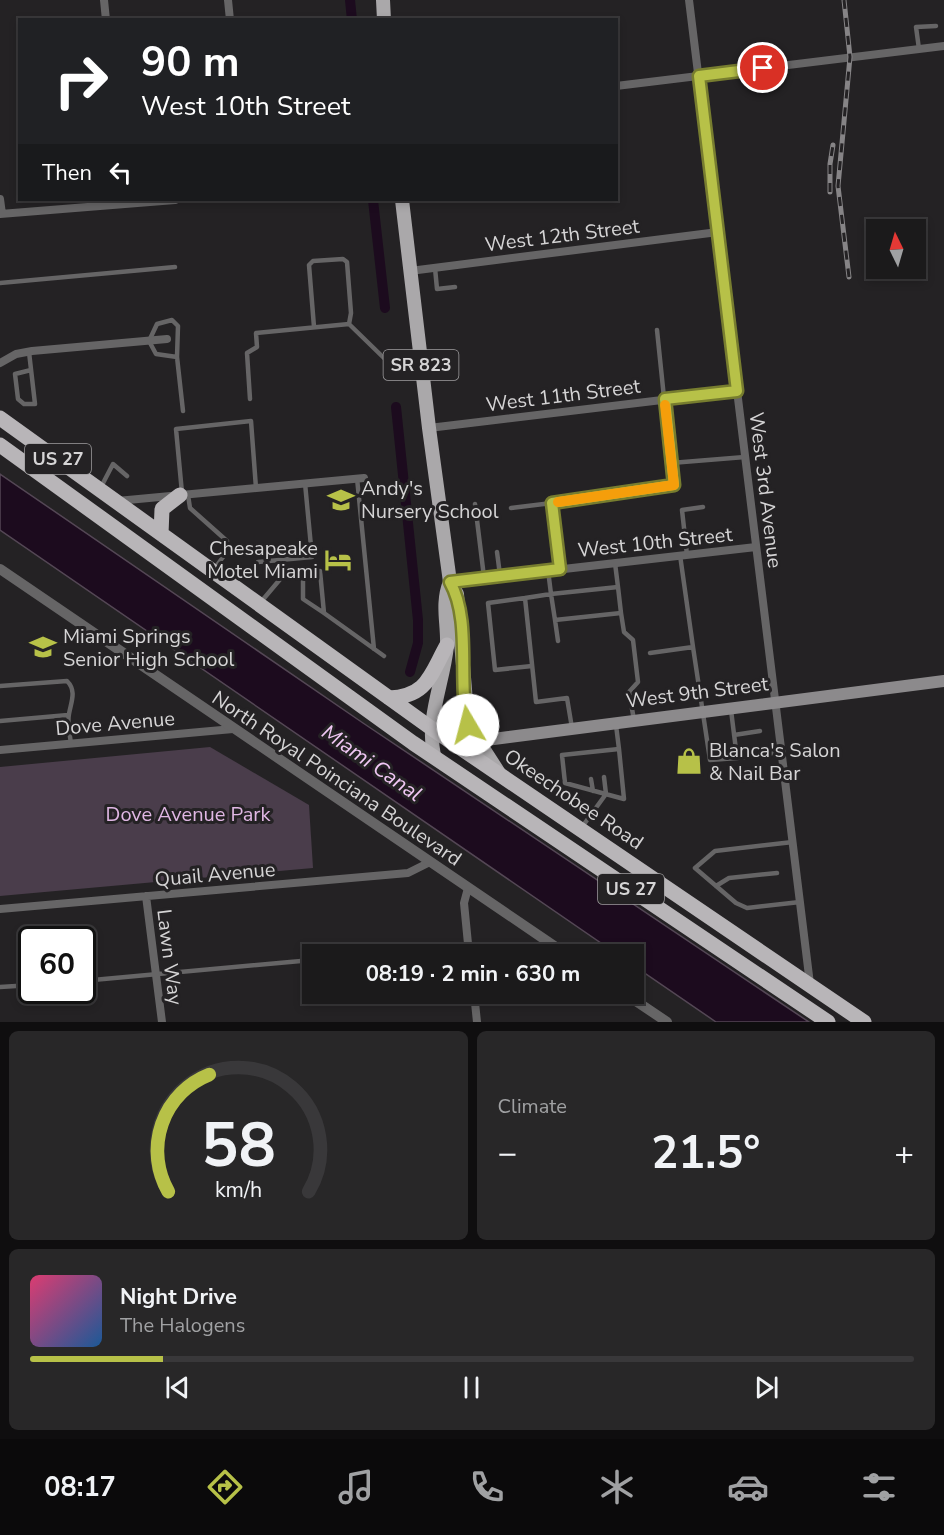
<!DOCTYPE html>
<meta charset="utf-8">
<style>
body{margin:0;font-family:"Nunito Sans",sans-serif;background:#282728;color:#f1f3f6;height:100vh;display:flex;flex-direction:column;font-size:22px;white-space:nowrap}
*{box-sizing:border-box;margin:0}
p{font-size:20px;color:#a0a1a3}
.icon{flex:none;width:33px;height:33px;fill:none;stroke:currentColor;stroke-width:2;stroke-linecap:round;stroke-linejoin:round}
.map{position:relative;height:1022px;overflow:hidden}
.drawer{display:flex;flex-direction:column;gap:9px;padding:9px;background:#0f0e0f;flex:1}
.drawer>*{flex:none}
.guide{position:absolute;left:18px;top:18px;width:600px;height:183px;border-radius:0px;box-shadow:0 3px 9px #0003,0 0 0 2px #39383a;background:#202124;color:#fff;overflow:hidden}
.needle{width:39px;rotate:355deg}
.fabs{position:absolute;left:866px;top:219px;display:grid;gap:12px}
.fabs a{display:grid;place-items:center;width:60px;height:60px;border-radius:0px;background:#1b1a1b;box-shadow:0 3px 9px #0003,0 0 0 2px #39383a;font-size:30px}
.speed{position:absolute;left:18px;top:926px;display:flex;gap:12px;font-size:30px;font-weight:700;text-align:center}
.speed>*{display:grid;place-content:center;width:78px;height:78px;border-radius:50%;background:#1b1a1b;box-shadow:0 3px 9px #0003,0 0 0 2px #39383a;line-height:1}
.speed .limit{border:3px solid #111;border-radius:9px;background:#fff;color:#111}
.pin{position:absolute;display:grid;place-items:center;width:51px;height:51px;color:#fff;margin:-26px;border:3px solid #fff;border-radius:50%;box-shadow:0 2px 6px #0007}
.me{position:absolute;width:66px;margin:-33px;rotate:352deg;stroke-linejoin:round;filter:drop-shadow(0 0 4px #0008)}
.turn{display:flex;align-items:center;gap:21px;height:126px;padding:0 24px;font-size:27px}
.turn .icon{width:78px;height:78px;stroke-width:2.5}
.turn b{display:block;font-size:42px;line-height:51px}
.then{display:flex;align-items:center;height:57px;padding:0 24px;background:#0003;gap:12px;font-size:22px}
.big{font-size:45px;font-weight:700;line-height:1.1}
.drawer .tile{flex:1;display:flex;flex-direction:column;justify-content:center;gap:9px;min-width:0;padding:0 21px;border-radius:9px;background:#282728}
.drawer .dial{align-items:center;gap:0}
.dial svg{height:156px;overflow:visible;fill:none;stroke:#39383a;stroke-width:7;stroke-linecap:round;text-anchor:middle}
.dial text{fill:#f1f3f6;stroke:none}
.song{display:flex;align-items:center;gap:18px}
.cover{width:72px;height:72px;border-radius:9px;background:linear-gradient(135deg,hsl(340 70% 55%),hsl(210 70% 35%))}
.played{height:6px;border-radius:3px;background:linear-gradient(90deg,#b7c148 15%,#39383a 15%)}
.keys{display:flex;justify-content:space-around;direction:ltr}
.heat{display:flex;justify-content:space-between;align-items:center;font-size:33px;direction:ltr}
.drawer .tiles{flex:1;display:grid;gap:9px;grid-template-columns:1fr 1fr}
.tile:last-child{grid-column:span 2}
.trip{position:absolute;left:302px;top:944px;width:342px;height:60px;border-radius:0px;background:#1b1a1b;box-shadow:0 3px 9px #0003,0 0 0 2px #39383a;font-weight:700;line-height:60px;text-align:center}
.tabs{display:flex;height:96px;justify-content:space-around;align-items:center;background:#0b0a0b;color:#a0a1a3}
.tabs .icon{width:42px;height:42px}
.tabs .on{color:#b7c148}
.tabs b{font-size:27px;color:#f1f3f6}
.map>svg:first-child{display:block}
.green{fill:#4a3d4b}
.water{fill:#1c0b1e;stroke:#544755;stroke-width:1.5}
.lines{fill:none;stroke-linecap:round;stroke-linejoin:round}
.canal{stroke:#1c0b1e;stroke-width:10}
.service{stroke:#666566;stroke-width:4.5}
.minor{stroke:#666566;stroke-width:8}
.tertiary{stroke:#666566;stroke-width:10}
.secondary{stroke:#8c8a8c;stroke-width:12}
.primary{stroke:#aaa8aa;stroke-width:14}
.trunk{stroke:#b8b5b8;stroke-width:15}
.rail-casing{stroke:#868486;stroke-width:5}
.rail{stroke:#242224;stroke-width:3;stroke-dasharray:9;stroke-linecap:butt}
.route-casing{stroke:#777d2f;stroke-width:15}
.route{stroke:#b7c148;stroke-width:10}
.slow{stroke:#f59e0b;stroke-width:10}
.labels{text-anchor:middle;stroke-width:6;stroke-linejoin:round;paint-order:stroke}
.shield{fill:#242224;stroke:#a09fa0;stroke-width:1.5}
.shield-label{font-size:18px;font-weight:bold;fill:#d5d4d5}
.street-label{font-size:20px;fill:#d5d4d5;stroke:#242224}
.poi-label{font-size:20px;fill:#d5d4d5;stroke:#242224;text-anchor:start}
.park-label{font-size:20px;fill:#e0b7e4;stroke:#242224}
.water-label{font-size:21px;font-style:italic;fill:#f1c8f5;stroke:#242224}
</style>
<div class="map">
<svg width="944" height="1022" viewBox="0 0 944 1022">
<rect width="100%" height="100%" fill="#242224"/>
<!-- green -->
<path class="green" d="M 210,747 L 309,805 L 313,868 L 0,896 L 0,767 Z"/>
<!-- water -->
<path class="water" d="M 0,474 L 363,723 L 809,1022 L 716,1022 L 633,965 L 633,954 L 617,954 L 0,530 Z"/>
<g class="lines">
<!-- canal -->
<path class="canal" d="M 350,0 L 352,20
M 373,200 L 385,308
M 396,407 L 418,620 L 418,643 L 410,672"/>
<!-- service -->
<path class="service" d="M 919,49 L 916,27 L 936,26
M 435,268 L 437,289 L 455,287
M 0,283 L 175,267
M 314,327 L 309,265 L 313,261 L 343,259 L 347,262 L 351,313 L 349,324
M 29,352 L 35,404 L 24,404 L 18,399 L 15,374 L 31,370
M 177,357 L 178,326 L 172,320 L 157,324 L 149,341 L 156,354 L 177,357 L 183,411
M 250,399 L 247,353 L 257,347 L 256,333 L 349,324 L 386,360 L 419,364
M 671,463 L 745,457
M 357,478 L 374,649
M 101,487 L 113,464 L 127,476
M 182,493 L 176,429 L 251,421 L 256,488
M 188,495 L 190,508 L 227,541 L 223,557 L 215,568
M 552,503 L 673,485 L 657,330
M 475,504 L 484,577
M 511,508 L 552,503 L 560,569
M 497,552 L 500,575
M 680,555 L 693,647
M 687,555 L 682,510 L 703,507
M 258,562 L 312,557 L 305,483
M 615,563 L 618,587
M 548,570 L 551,594 L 525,598 L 536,702 L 567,698 L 572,728
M 618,587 L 621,613 L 555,620 L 551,594 Z
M 525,598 L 488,603 L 495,670 L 532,666
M 260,603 L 282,577 L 303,576 L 303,599 L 324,613 L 320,571
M 324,613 L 384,656
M 621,613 L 624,632 L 633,640 L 638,682 L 629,692 L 634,720
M 555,620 L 558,641
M 650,653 L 693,647 L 710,760 L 737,758 L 731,710
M 0,686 L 67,681 C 77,691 71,702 69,714 C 67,723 70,735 71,744
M 0,721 L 68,715
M 616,725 L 619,749 L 562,755 L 565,783 L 624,799 L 619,749
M 734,735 L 760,731
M 737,758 L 781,752
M 591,779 L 593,791
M 582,827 L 606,794 L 604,777
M 793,842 L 715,851 L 695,868 L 736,903 L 747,908 L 800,902
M 716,886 L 729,878 L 777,873
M 377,954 L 468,947
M 82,981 L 312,960
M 0,987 L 32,985"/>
<!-- minor -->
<path class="minor" d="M 104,0 L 106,20
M 228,0 L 230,20
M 689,0 L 810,984
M 616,86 L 944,46
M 0,199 L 2,214
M 0,214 L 175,200
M 410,271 L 718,232
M 0,363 L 16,354 L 32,351 L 167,339
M 429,428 L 737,391
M 117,501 L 364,478
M 450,582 L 756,547
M 0,750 L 233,729
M 468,888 L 464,903 L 469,954
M 146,896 L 162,1022
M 0,909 L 408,873 L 430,862
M 474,993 L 477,1022"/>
<!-- tertiary -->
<path class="tertiary" d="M 0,569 L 566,954
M 624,993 L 667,1022"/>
<!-- secondary -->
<path class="secondary" d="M 455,744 L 944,681"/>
<!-- primary -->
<path class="primary" d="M 383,0 L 384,20
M 402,200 L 429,428 L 450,582 L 457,594 L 468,725 L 499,773
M 434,756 C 426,718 443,684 447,646 C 448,623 441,604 450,582"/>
<!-- trunk -->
<path class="trunk" d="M 0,418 L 431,728 L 864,1022
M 0,445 L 413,743 L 828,1022
M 161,534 L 162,509 L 180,495
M 389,698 C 428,696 430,675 447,645"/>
<defs>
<path id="rail" d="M 844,0 L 850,57 L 838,186 L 849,277
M 830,192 L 830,164 L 833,145"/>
</defs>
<!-- rail casing -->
<use href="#rail" class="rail-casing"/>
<!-- rail -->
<use href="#rail" class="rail"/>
</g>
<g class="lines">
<defs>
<path id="route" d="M 468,725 C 457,681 472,621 450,582 L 560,569 L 552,503 L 674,485 L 665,399 L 737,391 L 699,76 L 763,68"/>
</defs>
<!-- route casing -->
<use href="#route" class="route-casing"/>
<!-- route -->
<use href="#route" class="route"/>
<!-- slow -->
<path class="slow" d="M 558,502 L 674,485 L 665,405"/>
</g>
<!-- icons -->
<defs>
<symbol id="school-bare" viewBox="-9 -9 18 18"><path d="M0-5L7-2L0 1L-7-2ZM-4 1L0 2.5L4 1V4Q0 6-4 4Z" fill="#b7c148" stroke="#242224" stroke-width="2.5" paint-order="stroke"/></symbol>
<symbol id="hotel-bare" viewBox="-9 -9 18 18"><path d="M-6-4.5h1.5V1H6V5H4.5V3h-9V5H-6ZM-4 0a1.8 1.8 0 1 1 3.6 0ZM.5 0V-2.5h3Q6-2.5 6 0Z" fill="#b7c148" stroke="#242224" stroke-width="2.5" paint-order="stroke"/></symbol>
<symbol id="shop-bare" viewBox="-9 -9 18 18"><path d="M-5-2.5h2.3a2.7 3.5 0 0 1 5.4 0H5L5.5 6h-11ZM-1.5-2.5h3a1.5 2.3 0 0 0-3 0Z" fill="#b7c148" stroke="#242224" stroke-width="2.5" paint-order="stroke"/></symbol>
</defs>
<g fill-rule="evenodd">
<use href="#school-bare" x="322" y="481" width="38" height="38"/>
<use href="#hotel-bare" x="319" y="541" width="38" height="38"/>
<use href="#school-bare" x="24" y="628" width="38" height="38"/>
<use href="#shop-bare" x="670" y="742" width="38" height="38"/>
</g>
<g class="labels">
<!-- shield labels -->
<g class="shield">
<rect x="383.5" y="350" width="75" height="30" rx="4.5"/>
<rect x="25" y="444" width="66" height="30" rx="4.5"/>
<rect x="598" y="874" width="66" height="30" rx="4.5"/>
</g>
<g class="shield-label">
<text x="421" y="371">SR 823</text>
<text x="58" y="465">US 27</text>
<text x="631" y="895">US 27</text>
</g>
<!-- street labels -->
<g class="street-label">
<text transform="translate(562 235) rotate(-7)" y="7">West 12th Street</text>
<text transform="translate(563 395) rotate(-7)" y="7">West 11th Street</text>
<text transform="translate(766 490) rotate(83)" y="7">West 3rd Avenue</text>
<text transform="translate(655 542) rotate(-6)" y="7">West 10th Street</text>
<text transform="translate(697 692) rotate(-7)" y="7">West 9th Street</text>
<text transform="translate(115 723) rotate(-5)" y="7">Dove Avenue</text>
<text transform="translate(337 778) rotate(34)" y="7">North Royal Poinciana Boulevard</text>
<text transform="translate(574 799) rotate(34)" y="7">Okeechobee Road</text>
<text transform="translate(215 874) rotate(-5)" y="7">Quail Avenue</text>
<text transform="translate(170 957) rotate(83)" y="7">Lawn Way</text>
</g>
<!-- poi labels -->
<g class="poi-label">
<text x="361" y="495">Andy's<tspan x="361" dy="23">Nursery School</tspan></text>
<text x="318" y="555" text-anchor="end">Chesapeake<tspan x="318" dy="23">Motel Miami</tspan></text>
<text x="63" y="643">Miami Springs<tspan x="63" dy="23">Senior High School</tspan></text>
<text x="709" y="757">Blanca's Salon<tspan x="709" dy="23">&amp; Nail Bar</tspan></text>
</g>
<!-- park labels -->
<g class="park-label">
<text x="188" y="821">Dove Avenue Park</text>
</g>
<!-- water labels -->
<g class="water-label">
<text transform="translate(372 763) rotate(35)" y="7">Miami Canal</text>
</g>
</g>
</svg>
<div class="fabs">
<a><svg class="needle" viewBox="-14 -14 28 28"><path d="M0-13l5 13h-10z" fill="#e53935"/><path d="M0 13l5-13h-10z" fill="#a0a1a3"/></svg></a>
</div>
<div class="speed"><div class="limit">60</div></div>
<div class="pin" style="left:763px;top:68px;background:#d93025"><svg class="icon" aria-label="arrive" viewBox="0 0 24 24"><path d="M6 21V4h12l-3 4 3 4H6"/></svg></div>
<svg class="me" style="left:468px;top:725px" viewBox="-20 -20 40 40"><circle r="19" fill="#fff"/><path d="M0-13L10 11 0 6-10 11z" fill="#b7c148"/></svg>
<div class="trip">08:19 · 2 min · 630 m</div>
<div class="guide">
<div class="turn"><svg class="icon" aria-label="right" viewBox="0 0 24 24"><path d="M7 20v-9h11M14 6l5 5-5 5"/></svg><div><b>90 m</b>West 10th Street</div></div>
<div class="then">Then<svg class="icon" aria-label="left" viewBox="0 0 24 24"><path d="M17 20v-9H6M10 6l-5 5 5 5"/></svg></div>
</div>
</div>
<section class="drawer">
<div class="tiles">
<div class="tile dial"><svg viewBox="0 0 100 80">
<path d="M14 69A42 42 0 1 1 86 69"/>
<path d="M14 69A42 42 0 0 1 35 9" stroke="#b7c148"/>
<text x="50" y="56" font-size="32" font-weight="700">58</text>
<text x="50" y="72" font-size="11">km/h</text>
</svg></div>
<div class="tile"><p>Climate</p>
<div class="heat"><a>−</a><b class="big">21.5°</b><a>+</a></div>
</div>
<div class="tile">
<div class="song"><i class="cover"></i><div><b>Night Drive</b><p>The Halogens</p></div></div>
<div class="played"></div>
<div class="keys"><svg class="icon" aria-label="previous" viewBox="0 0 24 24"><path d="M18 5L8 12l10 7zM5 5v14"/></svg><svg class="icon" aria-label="pause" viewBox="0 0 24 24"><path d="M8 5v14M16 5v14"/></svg><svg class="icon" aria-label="next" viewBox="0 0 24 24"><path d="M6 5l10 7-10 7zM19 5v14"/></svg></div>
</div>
</div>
</section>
<nav class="tabs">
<b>08:17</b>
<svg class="icon on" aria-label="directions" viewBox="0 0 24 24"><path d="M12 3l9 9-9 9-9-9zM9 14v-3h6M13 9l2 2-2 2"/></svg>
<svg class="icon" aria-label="music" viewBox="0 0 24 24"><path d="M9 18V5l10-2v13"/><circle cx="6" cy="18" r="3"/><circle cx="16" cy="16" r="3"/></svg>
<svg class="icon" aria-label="phone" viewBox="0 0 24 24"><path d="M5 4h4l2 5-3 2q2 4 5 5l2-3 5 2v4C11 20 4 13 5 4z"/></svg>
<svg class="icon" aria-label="climate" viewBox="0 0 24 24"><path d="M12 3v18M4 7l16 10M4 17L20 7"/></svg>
<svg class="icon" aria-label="car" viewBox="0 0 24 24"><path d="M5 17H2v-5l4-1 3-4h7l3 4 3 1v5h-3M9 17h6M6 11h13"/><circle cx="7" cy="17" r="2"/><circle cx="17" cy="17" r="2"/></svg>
<svg class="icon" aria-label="filters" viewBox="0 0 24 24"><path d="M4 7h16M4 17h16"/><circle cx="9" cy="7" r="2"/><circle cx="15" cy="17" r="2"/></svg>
</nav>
